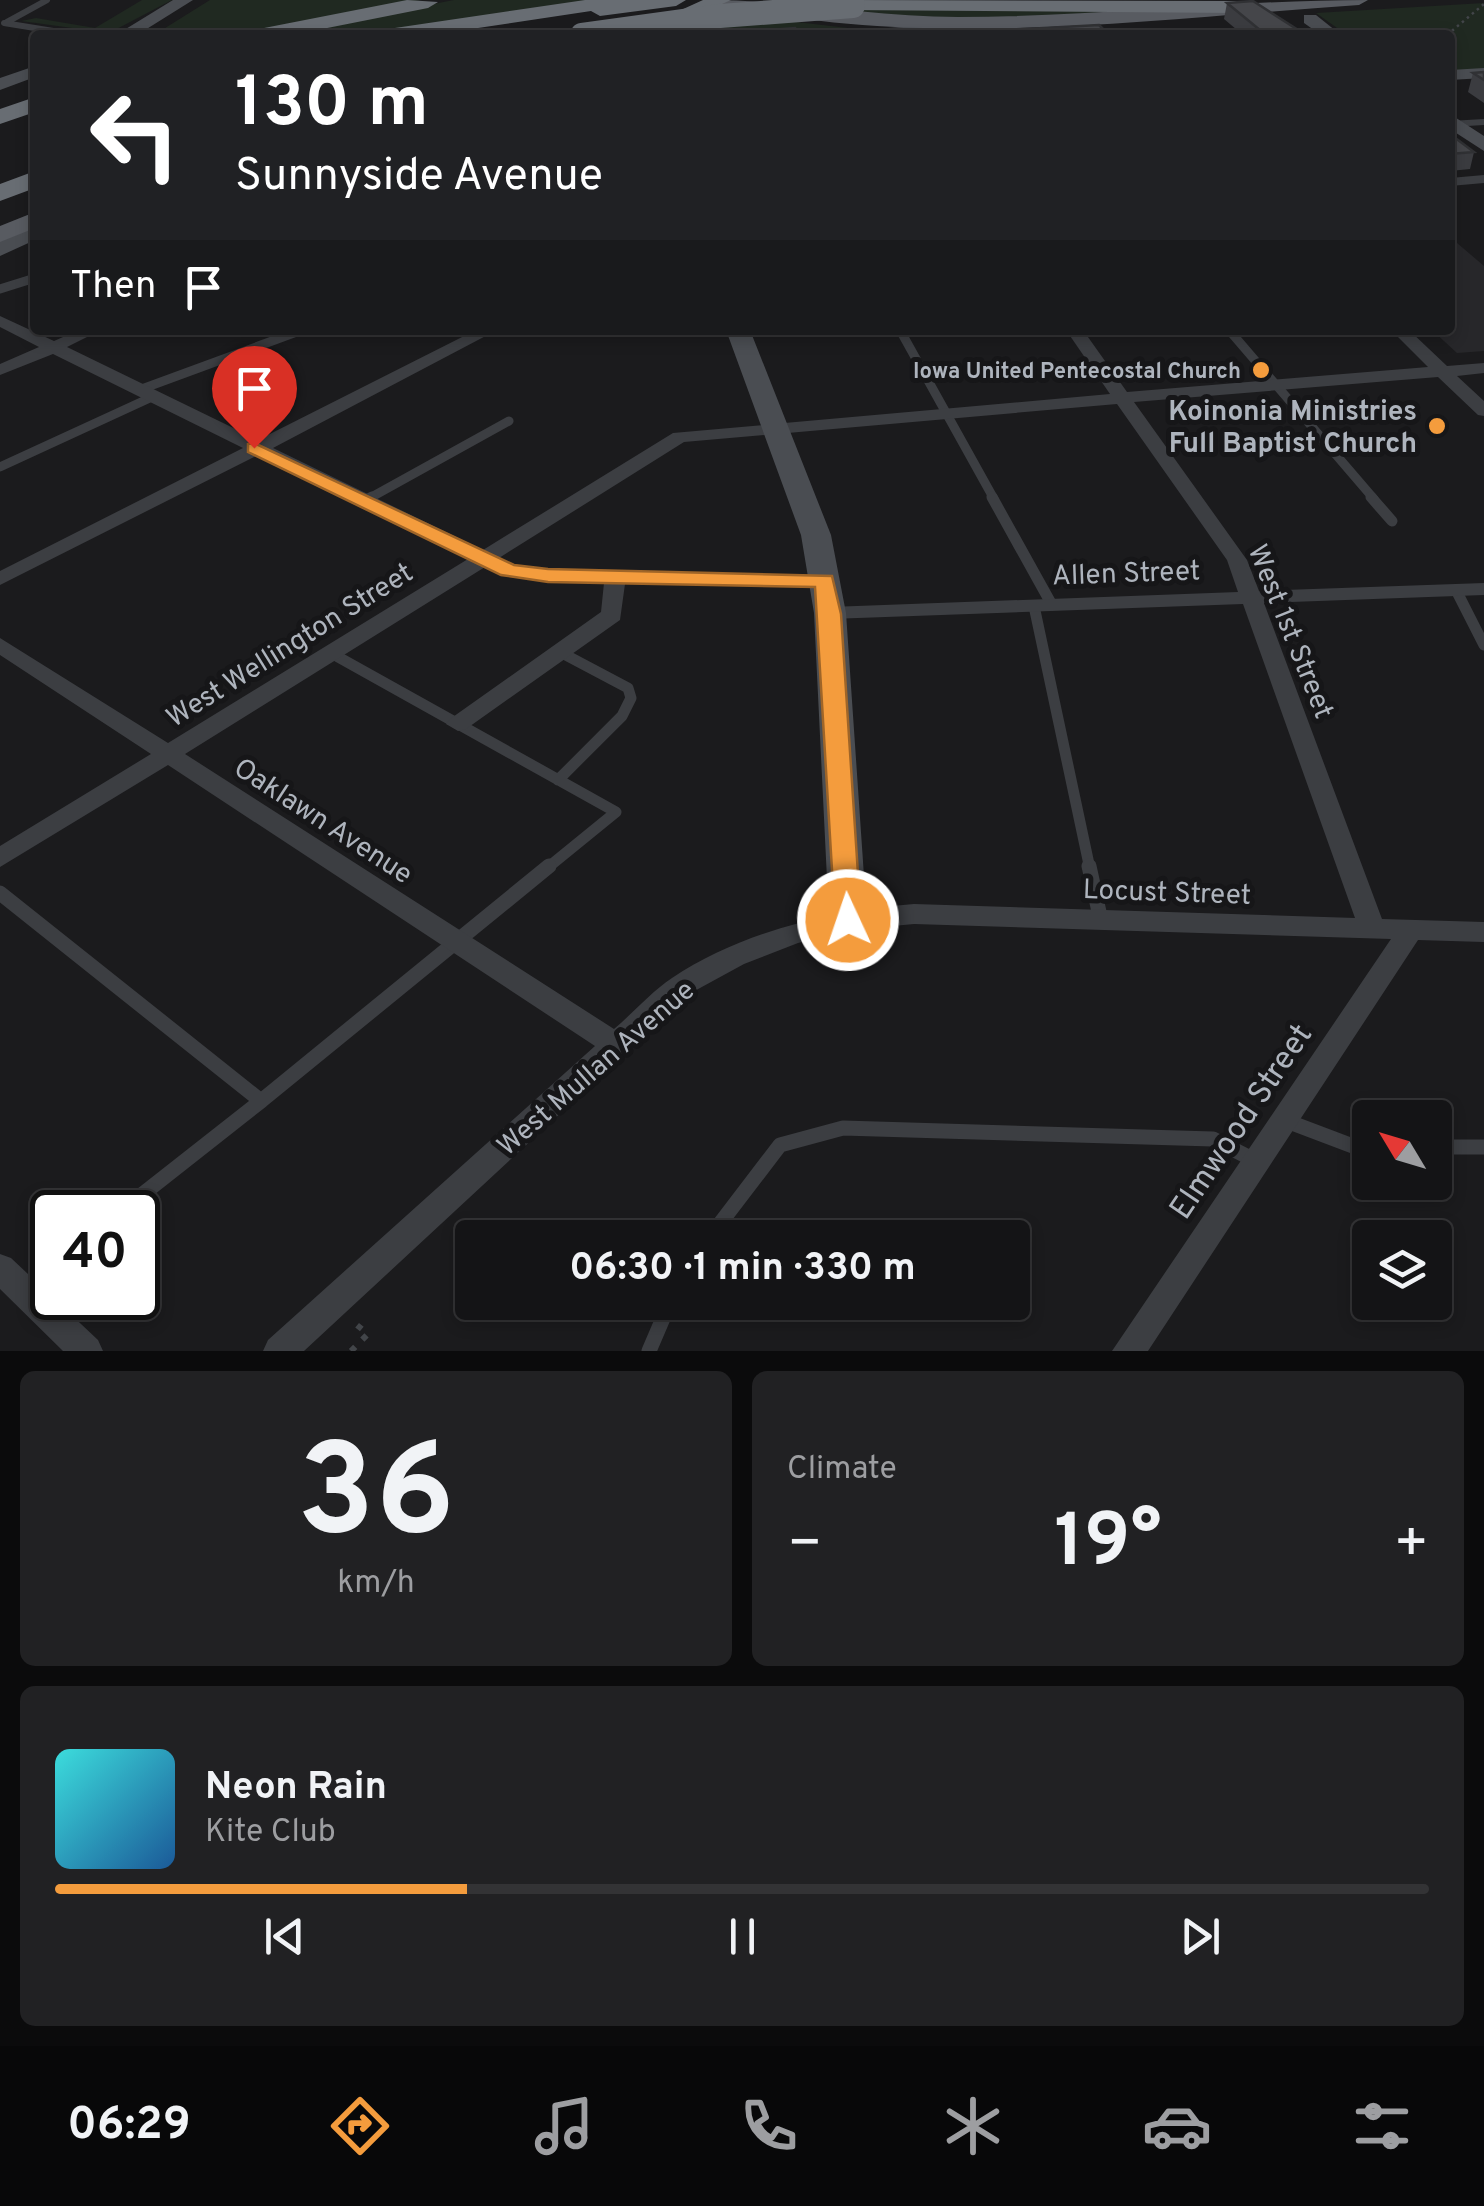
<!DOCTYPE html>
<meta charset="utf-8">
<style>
body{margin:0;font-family:Overpass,sans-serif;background:#212123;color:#f1f3f6;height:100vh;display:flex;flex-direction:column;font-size:38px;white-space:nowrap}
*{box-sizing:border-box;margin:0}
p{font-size:32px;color:#9d9ea1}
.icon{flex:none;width:55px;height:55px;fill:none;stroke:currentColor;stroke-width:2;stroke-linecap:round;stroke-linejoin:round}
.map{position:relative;height:1351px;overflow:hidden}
.sheet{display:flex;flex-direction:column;gap:20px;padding:20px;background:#0b0b0c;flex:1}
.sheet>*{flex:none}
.hud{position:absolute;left:30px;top:30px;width:1425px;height:305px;border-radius:10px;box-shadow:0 5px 15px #0003,0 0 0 2px #333335;background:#202124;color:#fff;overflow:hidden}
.needle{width:65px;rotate:308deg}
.controls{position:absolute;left:1352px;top:1100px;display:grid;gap:20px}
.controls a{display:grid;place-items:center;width:100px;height:100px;border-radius:10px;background:#141416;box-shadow:0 5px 15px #0003,0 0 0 2px #333335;font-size:50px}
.speed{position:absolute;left:30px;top:1190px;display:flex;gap:20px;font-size:50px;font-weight:700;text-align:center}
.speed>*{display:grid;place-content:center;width:130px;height:130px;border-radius:50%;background:#141416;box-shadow:0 5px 15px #0003,0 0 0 2px #333335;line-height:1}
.speed .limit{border:5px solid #111;border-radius:15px;background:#fff;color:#111}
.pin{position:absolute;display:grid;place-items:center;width:85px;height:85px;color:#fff;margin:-102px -42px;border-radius:50% 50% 50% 0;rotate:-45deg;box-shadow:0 0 10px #0007}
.pin .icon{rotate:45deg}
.me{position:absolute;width:110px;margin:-55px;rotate:357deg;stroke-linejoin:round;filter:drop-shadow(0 0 8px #0008)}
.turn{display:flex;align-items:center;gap:35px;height:210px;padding:0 40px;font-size:45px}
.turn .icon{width:130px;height:130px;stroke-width:2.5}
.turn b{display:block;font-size:70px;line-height:85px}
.then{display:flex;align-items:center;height:95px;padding:0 40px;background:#0003;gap:20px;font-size:38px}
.big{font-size:75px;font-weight:700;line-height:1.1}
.sheet .tile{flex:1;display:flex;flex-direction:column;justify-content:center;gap:15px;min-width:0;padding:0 35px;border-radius:15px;background:#212123}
.sheet .dial{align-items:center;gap:0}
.dial b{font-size:130px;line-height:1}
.song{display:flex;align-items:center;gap:30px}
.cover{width:120px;height:120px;border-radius:15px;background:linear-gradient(135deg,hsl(180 70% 55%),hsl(210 70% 35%))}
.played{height:10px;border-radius:5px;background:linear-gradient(90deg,#f49c3d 30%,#333335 30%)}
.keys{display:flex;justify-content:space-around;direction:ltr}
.heat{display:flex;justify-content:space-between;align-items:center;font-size:55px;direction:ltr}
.sheet .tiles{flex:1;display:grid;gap:20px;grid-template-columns:1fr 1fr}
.tile:last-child{grid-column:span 2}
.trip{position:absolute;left:455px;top:1220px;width:575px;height:100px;border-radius:10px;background:#141416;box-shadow:0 5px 15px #0003,0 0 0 2px #333335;font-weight:700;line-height:100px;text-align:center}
.tab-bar{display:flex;height:160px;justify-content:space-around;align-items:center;background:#080809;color:#9d9ea1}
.tab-bar .icon{width:70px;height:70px}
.tab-bar .on{color:#f49c3d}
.tab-bar b{font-size:45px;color:#f1f3f6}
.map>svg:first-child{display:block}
.built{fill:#27272a}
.green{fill:#202921}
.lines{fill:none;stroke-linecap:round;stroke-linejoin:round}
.path-far1{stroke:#424549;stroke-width:2.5;stroke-dasharray:2.5 4;stroke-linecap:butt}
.path{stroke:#424549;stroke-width:6;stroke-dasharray:6 10;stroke-linecap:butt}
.lane-far3{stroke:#3c3e42;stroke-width:6}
.lane-far2{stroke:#3c3e42;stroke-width:9}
.lane-far1{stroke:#3c3e42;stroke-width:11}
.lane{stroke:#3c3e42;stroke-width:15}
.street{fill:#3c3e42;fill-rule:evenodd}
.secondary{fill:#4a4d52;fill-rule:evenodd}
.primary{fill:#585b61;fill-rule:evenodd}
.highway{fill:#686d73;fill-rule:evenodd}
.highway-bridge{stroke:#686d73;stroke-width:24}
.wall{fill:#3b3c40}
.building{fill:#45464a;stroke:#303134;stroke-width:2.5}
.route{fill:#f49c3d;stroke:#9f6528;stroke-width:2.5}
.poi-dot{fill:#f49c3d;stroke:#161618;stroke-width:4}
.labels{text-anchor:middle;stroke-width:10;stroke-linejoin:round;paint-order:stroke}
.far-poi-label{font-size:22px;font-weight:bold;fill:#aeb4bd;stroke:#161618;text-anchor:end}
.poi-label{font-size:28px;font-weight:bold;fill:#aeb4bd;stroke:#161618;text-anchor:end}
.street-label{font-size:28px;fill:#aeb4bd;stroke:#161618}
.near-street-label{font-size:32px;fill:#aeb4bd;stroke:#161618}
</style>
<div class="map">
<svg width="1484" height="1351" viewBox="0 0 1484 1351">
<rect width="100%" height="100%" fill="#1b1b1d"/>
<!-- built -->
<path class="built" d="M 1450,237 L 1484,266 L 1484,351 L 1457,353 L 1432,330 L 1450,330 Z"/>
<!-- green -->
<path class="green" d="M 142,0 L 172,0 L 109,33 L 21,21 L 36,18 L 95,28 Z
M 210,0 L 421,0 L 250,35 L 154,35 Z
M 454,0 L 601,0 L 374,35 L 274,35 Z
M 1484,3 L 1484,70 L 1450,72 L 1450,35 L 1347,35 L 1316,13 Z
M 893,8 L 1169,8 L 989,20 L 812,14 Z
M 780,20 L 873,31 L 664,35 Z"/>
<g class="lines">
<!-- path-far1 -->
<path class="path-far1" d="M 1447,35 L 1484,4"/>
<!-- path -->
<path class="path" d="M 351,1351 L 368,1334 L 353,1322"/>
<!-- lane-far3 -->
<path class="lane-far3" d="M 7,22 L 47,0
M 4,23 L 78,35
M 1450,124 L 1484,122"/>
<!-- lane-far2 -->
<path class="lane-far2" d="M 0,289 L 35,278
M 900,330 L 994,499
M 1229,330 L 1374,499
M 139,390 L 302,330
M 0,467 L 152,397
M 368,499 L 509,421"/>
<!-- lane-far1 -->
<path class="lane-far1" d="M 992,497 L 1052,605
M 1371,497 L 1392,521
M 363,502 L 372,497
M 1456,590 L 1484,645
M 1034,606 L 1090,869
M 331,653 L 616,812 L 546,869
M 558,780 L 622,716 L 631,698 L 628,688 L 560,652"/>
<!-- lane -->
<path class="lane" d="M 1089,866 L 1101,921
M 0,893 L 261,1101 L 120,1212
M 261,1101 L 549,866
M 1284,1120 L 1358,1148 L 1370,1148
M 1435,1147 L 1484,1147
M 709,1238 L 780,1145 L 843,1128 L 1213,1139 L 1256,1161
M 24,1288 L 52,1266
M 649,1351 L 670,1302"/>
<!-- street -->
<path class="street" d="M 1484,175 L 1484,183 L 1450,186 L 1450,178 Z
M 0,316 L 54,341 L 79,330 L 101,330 L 67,347 L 258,440 L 476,330 L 497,330 L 273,448 L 483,550 L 673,433 L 1110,394 L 1066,330 L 1083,330 L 1127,392 L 1428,367 L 1391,330 L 1409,330 L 1447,366 L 1484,363 L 1484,373 L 1457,376 L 1484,401 L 1484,416 L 1478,415 L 1438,377 L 1134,402 L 1247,560 L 1259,591 L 1484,583 L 1484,595 L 1264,603 L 1382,919 L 1484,922 L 1484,942 L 1418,940 L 1148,1351 L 1112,1351 L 1391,939 L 914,924 L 851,930 L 798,943 L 744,964 L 689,994 L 304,1351 L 263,1351 L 268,1340 L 595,1046 L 168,765 L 0,867 L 0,846 L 151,754 L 0,655 L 0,638 L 168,743 L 468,559 L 258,455 L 0,585 L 0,571 L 243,448 L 53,354 L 0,375 L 0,364 L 39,347 L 0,327 ZM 1117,404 L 1227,560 L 1238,592 L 830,607 L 819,613 L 830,619 L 1243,604 L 1355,918 L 914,904 C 830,911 743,931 672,978 C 651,992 633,1013 614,1029 L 185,754 L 485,567 L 509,577 L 604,583 L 601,612 L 450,719 L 446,724 L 458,731 L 466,729 L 620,620 L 625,584 L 832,585 L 835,581 L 825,575 L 547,570 L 514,565 L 499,558 L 684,442 Z
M 0,1254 L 11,1258 L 98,1340 L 103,1351 L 63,1351 L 0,1289 Z"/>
<!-- secondary -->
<path class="secondary" d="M 173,0 L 193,0 L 137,35 L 116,35 Z
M 1304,15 L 1316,15 L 1341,35 L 1321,35 L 1304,23 Z
M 993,21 L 1002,26 L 999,30 L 936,35 L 849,35 L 858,30 Z
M 35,66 L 35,77 L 0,90 L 0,78 Z
M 1484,68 L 1484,78 L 1450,80 L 1450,70 Z
M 1450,114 L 1484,136 L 1484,151 L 1450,129 Z
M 35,224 L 35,240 L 0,256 L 0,240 Z
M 726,330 L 750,330 L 831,535 L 846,613 L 867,920 L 862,930 L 848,934 L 834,930 L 829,920 L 814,613 L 801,535 Z"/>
<!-- primary -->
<path class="primary" d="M 708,0 C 791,0 874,17 958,17 C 1095,17 1231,0 1368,0 L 1359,5 C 1199,16 1037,36 877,26 C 823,23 770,14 717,5 Z
M 35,212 L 35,228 L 0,242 L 0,226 Z"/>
<!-- highway -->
<path class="highway" d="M 407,0 L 438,2 L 428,8 L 292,35 L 248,35 L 259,29 Z
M 585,0 L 686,0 L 676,6 L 600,16 L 591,11 L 431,35 L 377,35 L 388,29 Z
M 703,0 L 731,0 L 666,29 L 659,31 L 648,25 Z
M 852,0 L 1238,1 L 1248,7 L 1238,13 L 846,10 L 843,6 Z
M 35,97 L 35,112 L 0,124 L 0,109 Z
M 35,171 L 35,188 L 0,201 L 0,184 Z"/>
<!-- highway-bridge -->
<path class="highway-bridge" d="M 582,35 L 720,16 L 853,6"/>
</g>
<!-- wall -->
<path class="wall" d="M 1227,3 L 1306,35 L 1243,35 L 1224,19 Z
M 1484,72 L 1484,103 L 1468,92 L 1473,73 Z
M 1450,134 L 1474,152 L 1470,169 L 1450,171 Z"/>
<!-- building -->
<path class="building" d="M 1253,1 L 1306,35 L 1266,35 L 1227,3 Z
M 1099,25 L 1109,35 L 989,35 L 986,31 Z
M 795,28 L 800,35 L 718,34 Z
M 1484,72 L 1484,80 L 1473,73 Z
M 1450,134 L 1474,152 L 1450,154 Z"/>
<!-- route -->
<path class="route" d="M 254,443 L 514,565 L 548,569 L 832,576 L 841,614 L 861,920 L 857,927 L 839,927 L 835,920 L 815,587 L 548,582 L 501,575 L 248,452 L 248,444 Z"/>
<!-- markers -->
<g class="poi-dot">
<circle cx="1261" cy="370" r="10"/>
<circle cx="1437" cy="426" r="10"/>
</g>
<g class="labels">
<!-- far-poi labels -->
<g class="far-poi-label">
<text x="1241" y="378">Iowa United Pentecostal Church</text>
</g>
<!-- poi labels -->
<g class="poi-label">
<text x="1417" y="420">Koinonia Ministries<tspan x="1417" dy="32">Full Baptist Church</tspan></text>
</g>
<!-- street labels -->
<g class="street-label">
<text transform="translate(1126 572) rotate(-2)" y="10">Allen Street</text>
<text transform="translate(1292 631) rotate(68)" y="10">West 1st Street</text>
<text transform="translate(289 644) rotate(-32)" y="10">West Wellington Street</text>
<text transform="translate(324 820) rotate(33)" y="10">Oaklawn Avenue</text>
<text transform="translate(1167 891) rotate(2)" y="10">Locust Street</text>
<text transform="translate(595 1067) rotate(-41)" y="10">West Mullan Avenue</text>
</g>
<!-- near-street labels -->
<g class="near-street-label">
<text transform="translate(1240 1121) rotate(-56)" y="11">Elmwood Street</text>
</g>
</g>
</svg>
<div class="controls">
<a><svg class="needle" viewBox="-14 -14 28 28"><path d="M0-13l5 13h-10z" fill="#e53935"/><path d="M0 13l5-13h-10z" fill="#9d9ea1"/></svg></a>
<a><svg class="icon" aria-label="layers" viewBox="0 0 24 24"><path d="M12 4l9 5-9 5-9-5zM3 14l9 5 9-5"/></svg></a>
</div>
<div class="speed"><div class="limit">40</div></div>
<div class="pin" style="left:254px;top:448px;background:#d93025"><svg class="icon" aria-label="arrive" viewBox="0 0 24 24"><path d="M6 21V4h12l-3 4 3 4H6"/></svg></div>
<svg class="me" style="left:848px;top:920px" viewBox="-20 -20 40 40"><circle r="17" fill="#f49c3d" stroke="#fff" stroke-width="3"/><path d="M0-11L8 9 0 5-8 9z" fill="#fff"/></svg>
<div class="trip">06:30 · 1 min · 330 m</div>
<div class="hud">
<div class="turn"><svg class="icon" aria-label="left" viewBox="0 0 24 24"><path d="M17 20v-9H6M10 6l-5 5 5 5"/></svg><div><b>130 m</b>Sunnyside Avenue</div></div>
<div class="then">Then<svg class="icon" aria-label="arrive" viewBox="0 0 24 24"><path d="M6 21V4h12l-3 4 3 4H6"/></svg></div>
</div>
</div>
<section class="sheet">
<div class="tiles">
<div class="tile dial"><b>36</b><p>km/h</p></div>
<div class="tile"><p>Climate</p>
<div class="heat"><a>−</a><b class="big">19°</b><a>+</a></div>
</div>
<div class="tile">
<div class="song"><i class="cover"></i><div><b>Neon Rain</b><p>Kite Club</p></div></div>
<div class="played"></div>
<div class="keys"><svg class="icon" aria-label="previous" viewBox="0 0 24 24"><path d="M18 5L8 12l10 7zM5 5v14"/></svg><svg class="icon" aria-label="pause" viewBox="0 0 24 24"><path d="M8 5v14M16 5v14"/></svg><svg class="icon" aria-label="next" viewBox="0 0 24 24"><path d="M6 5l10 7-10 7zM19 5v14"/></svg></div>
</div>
</div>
</section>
<nav class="tab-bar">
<b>06:29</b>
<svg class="icon on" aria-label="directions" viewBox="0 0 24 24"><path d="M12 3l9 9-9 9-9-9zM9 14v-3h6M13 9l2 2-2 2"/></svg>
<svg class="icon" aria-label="music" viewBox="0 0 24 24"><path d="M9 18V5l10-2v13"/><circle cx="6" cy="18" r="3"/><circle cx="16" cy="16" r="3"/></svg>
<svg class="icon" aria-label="phone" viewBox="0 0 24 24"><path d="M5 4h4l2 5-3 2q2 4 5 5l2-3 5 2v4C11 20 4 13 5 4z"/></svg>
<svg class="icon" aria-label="climate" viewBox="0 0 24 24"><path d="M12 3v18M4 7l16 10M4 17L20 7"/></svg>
<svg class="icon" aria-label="car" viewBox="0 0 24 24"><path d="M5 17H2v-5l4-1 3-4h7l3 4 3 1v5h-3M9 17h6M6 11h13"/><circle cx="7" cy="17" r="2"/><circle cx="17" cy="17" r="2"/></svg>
<svg class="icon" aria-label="filters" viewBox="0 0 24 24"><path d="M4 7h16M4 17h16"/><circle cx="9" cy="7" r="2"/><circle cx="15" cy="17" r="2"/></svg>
</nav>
